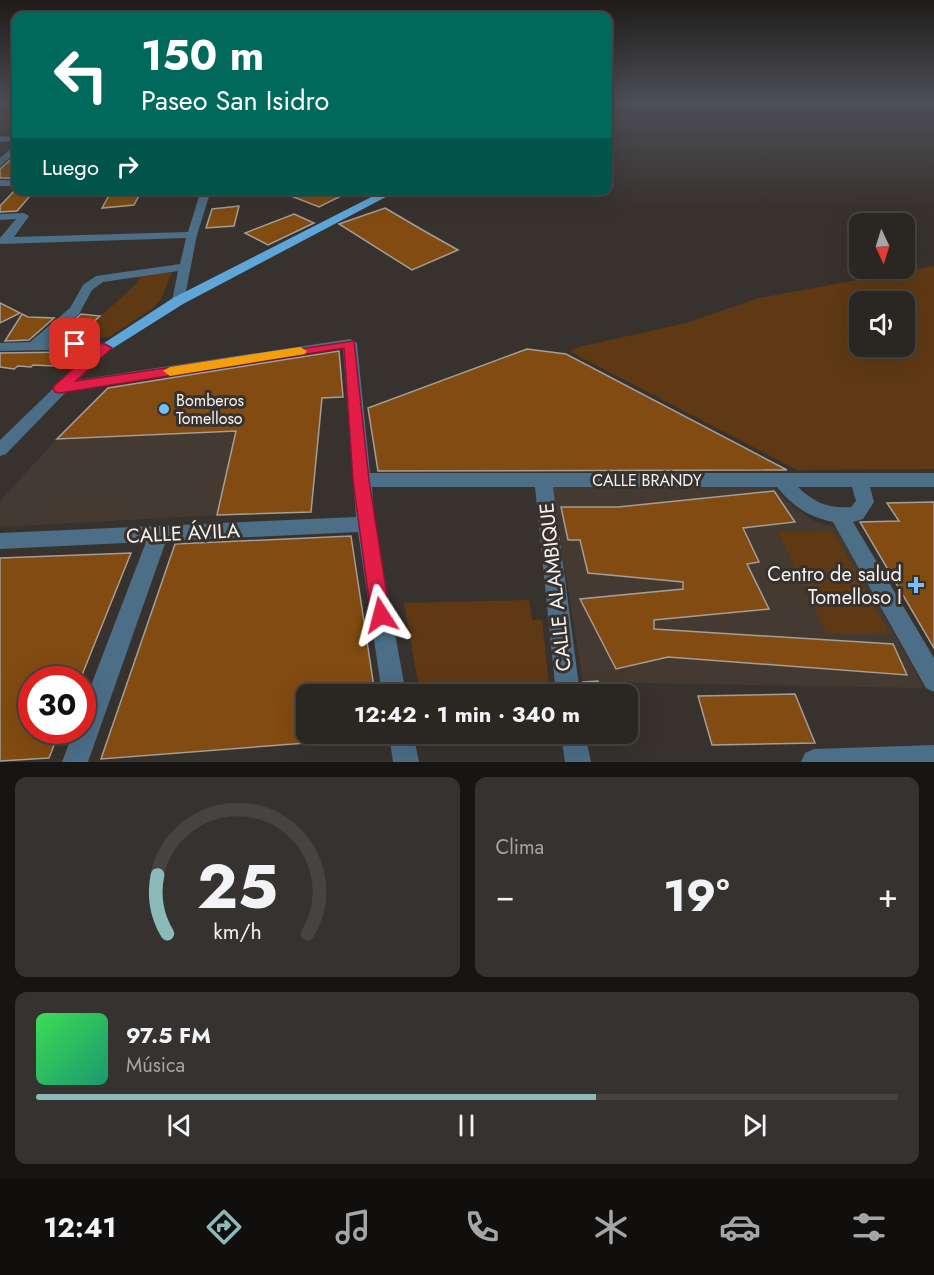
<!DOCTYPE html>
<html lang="es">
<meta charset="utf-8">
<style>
body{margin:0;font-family:Jost,sans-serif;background:#36322f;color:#f1f3f6;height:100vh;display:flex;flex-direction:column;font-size:22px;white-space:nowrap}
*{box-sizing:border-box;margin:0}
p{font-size:20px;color:#a5a5a5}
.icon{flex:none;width:33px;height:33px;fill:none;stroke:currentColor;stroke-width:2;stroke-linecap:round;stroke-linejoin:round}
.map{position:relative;height:762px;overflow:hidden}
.side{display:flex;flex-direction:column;gap:15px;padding:15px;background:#171513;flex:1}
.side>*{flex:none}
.top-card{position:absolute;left:12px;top:12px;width:600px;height:183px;border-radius:12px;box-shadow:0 6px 24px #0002,0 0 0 2px #464340;background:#00695c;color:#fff;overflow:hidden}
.needle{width:39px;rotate:176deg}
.controls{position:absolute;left:849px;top:213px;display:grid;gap:12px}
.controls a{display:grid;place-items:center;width:66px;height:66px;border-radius:12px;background:#2a2622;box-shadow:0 6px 24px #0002,0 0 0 2px #464340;font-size:30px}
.speed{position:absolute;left:18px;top:666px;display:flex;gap:12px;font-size:30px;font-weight:700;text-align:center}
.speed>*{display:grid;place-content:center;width:78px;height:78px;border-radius:50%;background:#2a2622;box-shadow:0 6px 24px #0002,0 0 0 2px #464340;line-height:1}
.speed .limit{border:9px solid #d22;background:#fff;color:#111}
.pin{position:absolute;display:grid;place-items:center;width:51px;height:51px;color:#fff;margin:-26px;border-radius:12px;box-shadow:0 3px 9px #0006}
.me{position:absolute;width:66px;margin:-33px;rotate:351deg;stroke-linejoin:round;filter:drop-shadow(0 0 4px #0008)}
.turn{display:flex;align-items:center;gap:21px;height:126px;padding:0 30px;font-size:27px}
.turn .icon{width:78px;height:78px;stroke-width:2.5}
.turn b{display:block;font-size:42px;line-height:51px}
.then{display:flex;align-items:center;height:57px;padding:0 30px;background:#0003;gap:12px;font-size:22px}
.big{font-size:45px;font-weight:700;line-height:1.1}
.side .card{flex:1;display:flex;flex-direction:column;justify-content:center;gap:9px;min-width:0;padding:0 21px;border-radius:12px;background:#36322f}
.side .dial{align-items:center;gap:0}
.dial svg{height:156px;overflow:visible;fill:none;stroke:#464340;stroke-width:7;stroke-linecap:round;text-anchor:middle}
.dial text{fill:#f1f3f6;stroke:none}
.song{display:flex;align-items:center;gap:18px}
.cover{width:72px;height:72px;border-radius:9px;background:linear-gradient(135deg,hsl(130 70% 55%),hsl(160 70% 35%))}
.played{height:6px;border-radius:3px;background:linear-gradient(90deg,#8bbbb9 65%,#464340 65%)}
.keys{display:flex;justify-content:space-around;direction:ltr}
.heat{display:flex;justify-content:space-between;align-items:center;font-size:33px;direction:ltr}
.side .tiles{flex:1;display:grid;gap:15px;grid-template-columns:1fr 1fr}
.card:last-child{grid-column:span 2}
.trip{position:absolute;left:296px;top:684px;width:342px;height:60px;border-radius:12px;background:#2a2622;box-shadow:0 6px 24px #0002,0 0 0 2px #464340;font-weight:700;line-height:60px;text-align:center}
.tab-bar{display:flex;height:96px;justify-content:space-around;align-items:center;background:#110f0e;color:#a5a5a5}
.tab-bar .icon{width:42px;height:42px}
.tab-bar .selected{color:#8bbbb9}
.tab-bar b{font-size:27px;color:#f1f3f6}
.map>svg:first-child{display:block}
.built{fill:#443a31}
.green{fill:#5f3914;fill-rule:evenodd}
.building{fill:#814b11;stroke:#a49e98;stroke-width:1.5}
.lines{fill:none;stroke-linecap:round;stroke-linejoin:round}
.minor{fill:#4c6e87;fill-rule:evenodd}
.major{fill:#5ea6da;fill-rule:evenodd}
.route{fill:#e11d48;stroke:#92132f;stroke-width:1.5}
.slow{fill:#f59e0b}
.poi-dot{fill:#75c0f6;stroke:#38322e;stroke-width:2}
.labels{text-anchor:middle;stroke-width:6;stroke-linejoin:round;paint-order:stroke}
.poi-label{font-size:16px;fill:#f7f3f0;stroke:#38322e;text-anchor:start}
.street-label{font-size:16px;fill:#f7f3f0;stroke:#38322e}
.near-street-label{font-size:20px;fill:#f7f3f0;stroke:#38322e}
.near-poi-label{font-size:20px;fill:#f7f3f0;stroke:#38322e;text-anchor:end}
</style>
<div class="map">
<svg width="934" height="762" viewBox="0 0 934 762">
<rect width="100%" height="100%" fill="#38322e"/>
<!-- built -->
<path class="built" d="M 236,431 L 217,515 L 0,527 L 0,501 L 57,439 Z
M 552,487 L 773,487 L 793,507 L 814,521 L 837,528 L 924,688 L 583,682 Z"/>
<!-- green -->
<path class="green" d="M 934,266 L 934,469 L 797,470 L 571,352 L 573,349 L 579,347 L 686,323 L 759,298 ZM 860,302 L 904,302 L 904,346 L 860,346 Z
M 173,270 L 161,299 L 153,308 L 109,337 L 76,339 L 137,283 L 142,273 Z
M 833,531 L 889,633 L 827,634 L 778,532 Z
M 529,600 L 532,620 L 542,620 L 550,694 L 420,694 L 404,603 Z"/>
<!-- building -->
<path class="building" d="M 16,155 L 16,178 L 0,178 L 0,169 Z
M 15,190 L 35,190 L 17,211 L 0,212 L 0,206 Z
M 112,190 L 142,190 L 134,205 L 102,208 Z
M 276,190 L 353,190 L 319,207 Z
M 239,206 L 234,226 L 206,228 L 212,209 Z
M 385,208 L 426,232 L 458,250 L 412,270 L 339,224 Z
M 294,214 L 314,223 L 268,245 L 245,233 Z
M 0,303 L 20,313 L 0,323 Z
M 22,314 L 28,317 L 54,318 L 29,340 L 5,341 Z
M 81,314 L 100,316 L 76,338 L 54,339 Z
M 527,349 L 566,354 L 787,470 L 378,471 L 368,408 Z
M 339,351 L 343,397 L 322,398 L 311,512 L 217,515 L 236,431 L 57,439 L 108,388 Z
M 69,352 L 54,366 L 33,365 L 31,367 L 18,366 L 14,369 L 0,367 L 0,353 Z
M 774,491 L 795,522 L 743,528 L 759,562 L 747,564 L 769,609 L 654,620 L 654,629 L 893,644 L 907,675 L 668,657 L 616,669 L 580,599 L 683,589 L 683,582 L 588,573 L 580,540 L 568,540 L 561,507 L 618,507 Z
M 934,502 L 934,648 L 860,522 L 899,521 L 887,503 Z
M 351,536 L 375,694 L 306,694 L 306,743 L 101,759 L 175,544 Z
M 131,553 L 80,680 L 32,680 L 32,730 L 60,730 L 49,758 L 0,761 L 0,558 Z
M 598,681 L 601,694 L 585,694 L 583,682 Z
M 795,694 L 815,743 L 712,745 L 698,696 Z"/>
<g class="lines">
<!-- minor -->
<path class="minor" d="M 0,136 L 16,137 L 16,141 L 0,142 Z
M 13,147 L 16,147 L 16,153 L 0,166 L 0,158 Z
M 0,180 L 16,180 L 16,186 L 0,186 Z
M 201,190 L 211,190 L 197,235 L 184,301 L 178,305 L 172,301 L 178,271 L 103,282 L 92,290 L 79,314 L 48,341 L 87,340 L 110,344 L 112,347 L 110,350 L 77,380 L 350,339 L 357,343 L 370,473 L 934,473 L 934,487 L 870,487 L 874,502 L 863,519 L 853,522 L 934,658 L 934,692 L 926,688 L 833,522 C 809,517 792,506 777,487 L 553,487 L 580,694 L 556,694 L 535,487 L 372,487 L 375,524 L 406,694 L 382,694 L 358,532 L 166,541 L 88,762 L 62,762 L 74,730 L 82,730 L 82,709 L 146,542 L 0,549 L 0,533 L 356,517 L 343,348 L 66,392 L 6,454 L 0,456 L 0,440 L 94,349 L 0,351 L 0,343 L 30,342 L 70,308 L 83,285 L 96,276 L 180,264 L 186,238 L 0,244 L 0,238 L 16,219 L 0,220 L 0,214 L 24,213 L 29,216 L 14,237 L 188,232 ZM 798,487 L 852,487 L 856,501 L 851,507 C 829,509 813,502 798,487 Z
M 389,734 L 413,734 L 419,762 L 393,762 Z
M 561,734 L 585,734 L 591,762 L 565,762 Z
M 934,745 L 934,762 L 801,762 L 805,753 L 814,749 Z"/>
<!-- major -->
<path class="major" d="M 385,190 L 399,190 L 183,304 L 110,350 L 105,351 L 98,347 L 173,298 Z"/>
</g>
<!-- sky -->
<linearGradient id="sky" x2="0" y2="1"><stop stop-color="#1f1c19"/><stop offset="0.49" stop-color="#4d4f57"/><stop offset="1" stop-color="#4d4f57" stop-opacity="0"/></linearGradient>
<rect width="934" height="207" fill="url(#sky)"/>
<!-- route -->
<path class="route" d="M 75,340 L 105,344 L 112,348 L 76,381 L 354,341 L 369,480 L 390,615 L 388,621 L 381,624 L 374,621 L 371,615 L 353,480 L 344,348 L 60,393 L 55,392 L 53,388 L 55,385 L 94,350 L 70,347 L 68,344 L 70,342 Z"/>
<!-- slow -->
<path class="slow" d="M 300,347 L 307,351 L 305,354 L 170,376 L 163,371 L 170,367 Z"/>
<!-- markers -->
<g class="poi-dot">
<circle cx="164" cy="409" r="6"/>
<path d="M913 576h6v6h6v6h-6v6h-6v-6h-6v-6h6z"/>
</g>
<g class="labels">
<!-- poi labels -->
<g class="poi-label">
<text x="176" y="406">Bomberos<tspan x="176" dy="18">Tomelloso</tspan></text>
</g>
<!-- street labels -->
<g class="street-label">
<text x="647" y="486">CALLE BRANDY</text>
</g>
<!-- near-street labels -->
<g class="near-street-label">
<text transform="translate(183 533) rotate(-3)" y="7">CALLE ÁVILA</text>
<text transform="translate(555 587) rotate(-96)" y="7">CALLE ALAMBIQUE</text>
</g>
<!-- near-poi labels -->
<g class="near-poi-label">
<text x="902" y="581">Centro de salud<tspan x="902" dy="23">Tomelloso I</tspan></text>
</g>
</g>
</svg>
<div class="controls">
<a><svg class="needle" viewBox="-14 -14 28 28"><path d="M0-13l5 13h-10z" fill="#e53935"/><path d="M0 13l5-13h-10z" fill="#a5a5a5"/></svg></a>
<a><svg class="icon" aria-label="sound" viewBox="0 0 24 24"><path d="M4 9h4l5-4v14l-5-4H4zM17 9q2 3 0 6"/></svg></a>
</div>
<div class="speed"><div class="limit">30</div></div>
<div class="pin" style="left:75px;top:344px;background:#d93025"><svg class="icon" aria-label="arrive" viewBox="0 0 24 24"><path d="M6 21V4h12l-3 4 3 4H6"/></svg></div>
<svg class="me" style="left:381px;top:615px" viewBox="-20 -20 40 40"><path d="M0-17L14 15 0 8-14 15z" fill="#e11d48" stroke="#fff" stroke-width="4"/></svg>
<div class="trip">12:42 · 1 min · 340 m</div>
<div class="top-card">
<div class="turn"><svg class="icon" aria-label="left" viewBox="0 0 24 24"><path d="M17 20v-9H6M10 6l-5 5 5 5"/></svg><div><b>150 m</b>Paseo San Isidro</div></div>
<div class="then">Luego<svg class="icon" aria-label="right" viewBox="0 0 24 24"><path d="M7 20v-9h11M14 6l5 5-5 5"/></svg></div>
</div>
</div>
<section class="side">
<div class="tiles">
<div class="card dial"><svg viewBox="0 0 100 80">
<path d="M14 69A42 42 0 1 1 86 69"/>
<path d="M14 69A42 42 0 0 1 9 39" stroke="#8bbbb9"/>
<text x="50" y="56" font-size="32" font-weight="700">25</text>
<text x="50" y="72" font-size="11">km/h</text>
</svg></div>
<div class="card"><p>Clima</p>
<div class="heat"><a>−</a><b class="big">19°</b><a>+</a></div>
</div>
<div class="card">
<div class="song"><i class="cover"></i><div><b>97.5 FM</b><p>Música</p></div></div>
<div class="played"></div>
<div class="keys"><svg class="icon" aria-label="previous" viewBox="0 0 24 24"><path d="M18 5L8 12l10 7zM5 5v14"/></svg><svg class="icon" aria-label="pause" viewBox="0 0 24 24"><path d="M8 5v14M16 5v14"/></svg><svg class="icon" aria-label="next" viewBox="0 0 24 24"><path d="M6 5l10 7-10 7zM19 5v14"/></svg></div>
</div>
</div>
</section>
<nav class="tab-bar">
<b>12:41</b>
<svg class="icon selected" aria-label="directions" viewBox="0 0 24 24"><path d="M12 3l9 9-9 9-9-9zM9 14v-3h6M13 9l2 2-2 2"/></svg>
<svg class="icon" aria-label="music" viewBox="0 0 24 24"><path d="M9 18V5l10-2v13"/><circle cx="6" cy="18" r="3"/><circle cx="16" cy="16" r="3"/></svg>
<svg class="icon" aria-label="phone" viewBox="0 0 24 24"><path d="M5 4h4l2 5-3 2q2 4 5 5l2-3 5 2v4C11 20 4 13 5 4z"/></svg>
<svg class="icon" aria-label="climate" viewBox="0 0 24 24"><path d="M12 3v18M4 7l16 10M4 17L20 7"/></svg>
<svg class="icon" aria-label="car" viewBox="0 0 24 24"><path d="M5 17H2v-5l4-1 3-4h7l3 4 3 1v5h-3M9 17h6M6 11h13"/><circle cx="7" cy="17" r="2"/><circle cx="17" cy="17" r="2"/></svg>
<svg class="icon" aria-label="filters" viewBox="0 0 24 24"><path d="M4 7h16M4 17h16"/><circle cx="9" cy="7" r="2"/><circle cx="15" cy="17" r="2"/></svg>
</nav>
